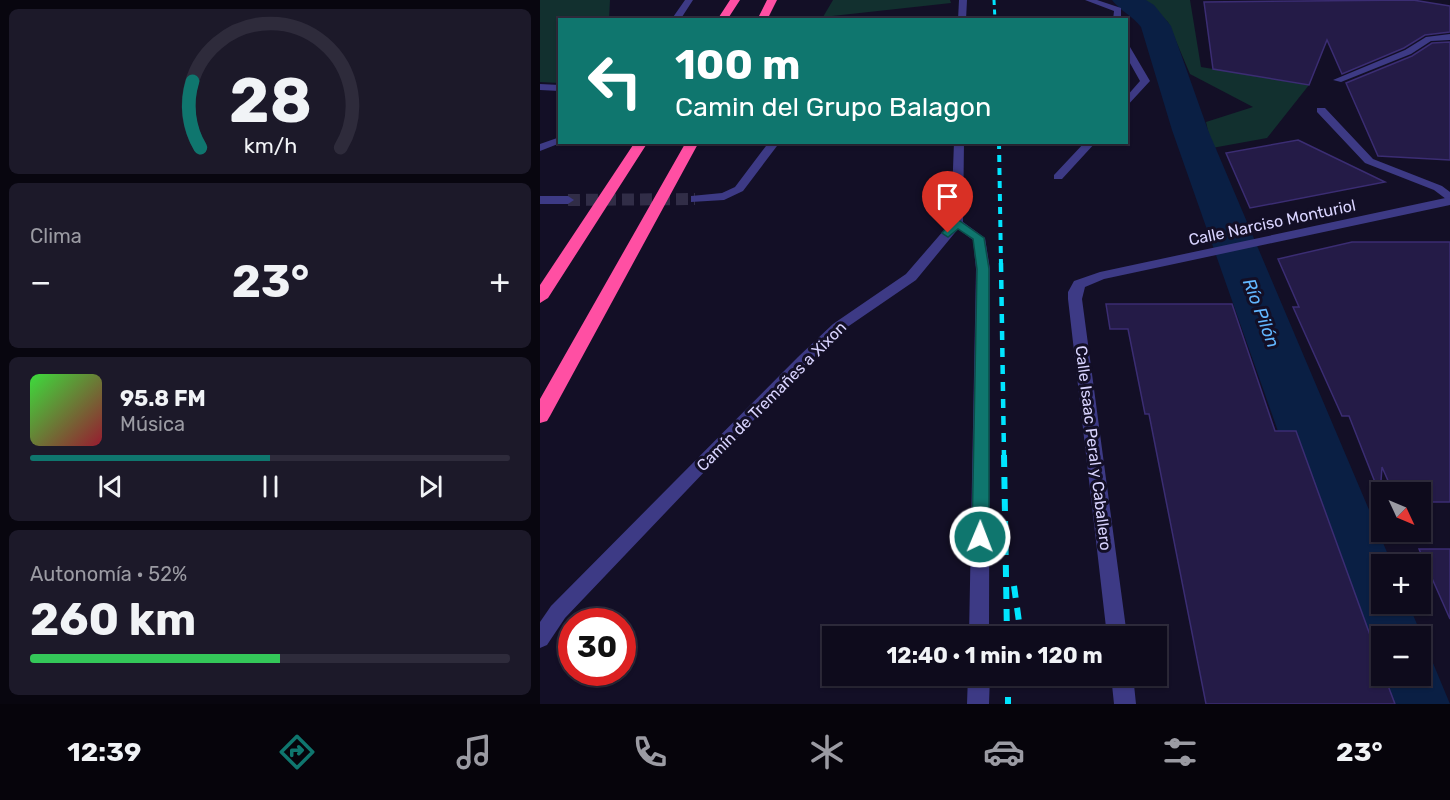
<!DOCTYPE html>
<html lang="es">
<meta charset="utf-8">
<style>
body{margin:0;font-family:Rubik,sans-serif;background:#1c1929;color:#f1f3f6;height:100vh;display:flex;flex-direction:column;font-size:22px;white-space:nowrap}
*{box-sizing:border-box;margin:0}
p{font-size:20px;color:#9b9ba3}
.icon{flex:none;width:33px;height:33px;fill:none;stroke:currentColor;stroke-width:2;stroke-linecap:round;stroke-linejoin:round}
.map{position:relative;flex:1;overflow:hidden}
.drawer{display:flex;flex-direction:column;gap:9px;padding:9px;background:#08060f;width:540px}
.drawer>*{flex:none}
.top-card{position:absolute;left:18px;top:18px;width:570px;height:126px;border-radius:0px;box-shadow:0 2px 4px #0004,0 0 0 2px #2e2b3b;background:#0f766e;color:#fff;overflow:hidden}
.needle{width:39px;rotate:134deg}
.fabs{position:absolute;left:831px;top:482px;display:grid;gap:12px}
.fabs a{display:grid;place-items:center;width:60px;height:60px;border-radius:0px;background:#0e0b1c;box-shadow:0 2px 4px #0004,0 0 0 2px #2e2b3b;font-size:30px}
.speed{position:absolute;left:18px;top:608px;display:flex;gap:12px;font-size:30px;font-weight:700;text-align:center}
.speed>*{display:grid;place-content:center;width:78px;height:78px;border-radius:50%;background:#0e0b1c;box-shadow:0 2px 4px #0004,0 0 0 2px #2e2b3b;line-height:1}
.speed .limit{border:9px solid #d22;background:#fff;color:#111}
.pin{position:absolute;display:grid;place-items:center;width:51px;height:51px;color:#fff;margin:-62px -26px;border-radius:50% 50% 50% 0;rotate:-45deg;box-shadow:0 0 6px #0007}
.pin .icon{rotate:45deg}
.me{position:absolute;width:66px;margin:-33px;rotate:1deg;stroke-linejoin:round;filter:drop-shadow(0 0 4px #0008)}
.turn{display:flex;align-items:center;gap:21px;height:126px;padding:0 18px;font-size:27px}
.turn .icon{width:78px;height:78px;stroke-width:2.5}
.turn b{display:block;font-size:42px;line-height:51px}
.big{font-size:45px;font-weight:700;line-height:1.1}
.drawer .widget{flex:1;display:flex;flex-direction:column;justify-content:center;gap:9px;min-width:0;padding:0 21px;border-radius:9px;background:#1c1929}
.drawer .dial{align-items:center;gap:0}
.dial svg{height:156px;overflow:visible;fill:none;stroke:#2e2b3b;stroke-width:7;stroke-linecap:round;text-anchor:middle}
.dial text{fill:#f1f3f6;stroke:none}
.song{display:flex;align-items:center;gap:18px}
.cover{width:72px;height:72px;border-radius:9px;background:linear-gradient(135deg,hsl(120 70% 55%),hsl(350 70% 35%))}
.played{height:6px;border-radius:3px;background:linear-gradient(90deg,#0f766e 50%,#2e2b3b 50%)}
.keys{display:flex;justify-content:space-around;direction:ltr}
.heat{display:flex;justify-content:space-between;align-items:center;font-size:33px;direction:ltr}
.charge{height:9px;border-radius:4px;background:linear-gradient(90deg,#34c759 52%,#2e2b3b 0)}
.trip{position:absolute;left:282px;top:626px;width:345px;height:60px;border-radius:0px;background:#0e0b1c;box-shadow:0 2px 4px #0004,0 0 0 2px #2e2b3b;font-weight:700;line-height:60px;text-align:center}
.menu{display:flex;height:96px;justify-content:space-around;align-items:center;background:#06040b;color:#9b9ba3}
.menu .icon{width:42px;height:42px}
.menu .active{color:#0f766e}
.menu b{font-size:27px;color:#f1f3f6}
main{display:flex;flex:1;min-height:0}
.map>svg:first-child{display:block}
.green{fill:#12302f}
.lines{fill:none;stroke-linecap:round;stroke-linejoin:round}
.river{fill:#0a1f44;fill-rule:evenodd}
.building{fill:#241b47;stroke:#3b2d73;stroke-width:1.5}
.minor-tunnel{stroke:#312d47;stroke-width:12;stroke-dasharray:12 6;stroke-linecap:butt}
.service{fill:#3d3a85;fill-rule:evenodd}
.minor{fill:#3d3a85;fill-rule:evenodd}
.motorway{fill:#ff4fa3;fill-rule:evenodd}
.rail-far3{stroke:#00e5ff;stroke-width:3;stroke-dasharray:5 4.5;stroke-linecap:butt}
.rail-far2{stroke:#00e5ff;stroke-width:4;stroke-dasharray:7 6;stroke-linecap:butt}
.rail-far1{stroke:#00e5ff;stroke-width:4.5;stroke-dasharray:9 8;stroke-linecap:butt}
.rail{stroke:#00e5ff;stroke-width:6;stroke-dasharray:12 10;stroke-linecap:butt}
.route{fill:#0f766e;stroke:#0a4d48;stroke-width:1.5}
.labels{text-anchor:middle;stroke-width:6;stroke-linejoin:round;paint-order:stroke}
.street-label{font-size:16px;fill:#d9d4ff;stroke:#130f26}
.water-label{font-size:18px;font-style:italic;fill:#62b6ff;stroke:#130f26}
</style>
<main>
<section class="drawer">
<div class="widget dial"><svg viewBox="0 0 100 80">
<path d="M14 69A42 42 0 1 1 86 69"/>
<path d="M14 69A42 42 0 0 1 10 35" stroke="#0f766e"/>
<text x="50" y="56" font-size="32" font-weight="700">28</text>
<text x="50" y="72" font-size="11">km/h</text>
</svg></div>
<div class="widget"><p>Clima</p>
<div class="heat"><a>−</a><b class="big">23°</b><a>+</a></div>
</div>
<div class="widget">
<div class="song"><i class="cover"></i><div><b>95.8 FM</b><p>Música</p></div></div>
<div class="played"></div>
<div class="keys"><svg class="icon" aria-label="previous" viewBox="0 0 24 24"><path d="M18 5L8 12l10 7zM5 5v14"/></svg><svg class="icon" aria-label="pause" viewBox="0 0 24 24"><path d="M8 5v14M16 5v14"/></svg><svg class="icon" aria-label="next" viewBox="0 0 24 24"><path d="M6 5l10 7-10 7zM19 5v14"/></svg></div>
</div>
<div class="widget"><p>Autonomía · 52%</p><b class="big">260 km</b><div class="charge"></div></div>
</section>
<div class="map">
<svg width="910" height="704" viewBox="0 0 910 704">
<rect width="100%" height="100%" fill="#130f26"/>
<!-- green -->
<path class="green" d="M 0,0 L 70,0 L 69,19 L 20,20 L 19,83 L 0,82 Z
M 293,0 L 410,0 L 411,3 L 283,17 Z
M 604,0 L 650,0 L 661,67 L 769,85 L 727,138 L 672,148 L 666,122 L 713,107 L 650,74 L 628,22 Z"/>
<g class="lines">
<!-- river -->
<path class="river" d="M 572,0 L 606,0 L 614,5 L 631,26 L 668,130 L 852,564 L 842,564 L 842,603 L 868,603 L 882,636 L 880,640 L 880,636 L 842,636 L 842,675 L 880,675 L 880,648 L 888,651 L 910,704 L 833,704 L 823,675 L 830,662 L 820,658 L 810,636 L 632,130 L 601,27 C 593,16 580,11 572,0 Z"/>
</g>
<!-- building -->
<path class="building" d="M 873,0 L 910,6 L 910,32 L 885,35 L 864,48 L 802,74 L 787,40 L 769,85 L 673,69 L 664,2 Z
M 910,42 L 910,160 L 838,156 L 806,83 L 872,56 L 892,43 Z
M 758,140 L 845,182 L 710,208 L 686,153 Z
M 812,242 L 910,242 L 910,502 L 880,502 L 880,492 L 853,492 L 842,467 L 840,495 L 809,416 L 802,416 L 753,307 L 759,307 L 738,259 Z
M 566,304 L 692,304 L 735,431 L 756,431 L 842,668 L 842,675 L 844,675 L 855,704 L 666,704 L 609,414 L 605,414 L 588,329 L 570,329 Z
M 879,549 L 910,549 L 910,619 Z"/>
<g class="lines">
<!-- minor-tunnel -->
<path class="minor-tunnel" d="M 28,200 L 155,199"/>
<!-- service -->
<path class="service" d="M 910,34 L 910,40 L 891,41 L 871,54 L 801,82 L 793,80 L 865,50 L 886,37 Z
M 777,108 L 785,108 L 833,159 L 902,186 L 910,192 L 910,202 L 894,190 L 825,163 L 777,112 Z"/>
<!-- minor -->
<path class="minor" d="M 145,0 L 153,0 L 140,20 L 131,20 Z
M 419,0 L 427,0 L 426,20 L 418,20 Z
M 545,0 L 557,0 L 581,8 L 581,20 L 573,20 L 574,11 Z
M 586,44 L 590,47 L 610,81 L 586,107 L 586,97 L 600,81 L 586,56 Z
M 0,84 L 20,85 L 20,91 L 0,90 Z
M 20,137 L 20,142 L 23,142 L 0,151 L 0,144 Z
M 229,142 L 240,142 L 203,191 L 184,200 L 151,202 L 151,196 L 182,193 L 195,187 Z
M 414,142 L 424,142 L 423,222 L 445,238 L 450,269 L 449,636 L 429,636 L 436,269 L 433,240 L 418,229 L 376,280 L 303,330 L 268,363 L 25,618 L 7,645 L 0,648 L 0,622 L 11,606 L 258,357 L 293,324 L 366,274 L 411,222 Z
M 545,142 L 556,142 L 522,179 L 514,179 L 514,175 Z
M 0,196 L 28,196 L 34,200 L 28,204 L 0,204 Z
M 910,197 L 910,205 L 564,279 L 545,287 L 542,299 L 587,636 L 567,636 L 528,299 L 528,292 L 534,281 L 560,272 Z
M 428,675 L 450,675 L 449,704 L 427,704 Z
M 571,675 L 593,675 L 596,704 L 574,704 Z"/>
<!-- motorway -->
<path class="motorway" d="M 190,0 L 200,0 L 187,20 L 177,20 Z
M 227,0 L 237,0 L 227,20 L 217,20 Z
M 95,142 L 108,142 L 8,298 L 0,303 L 0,285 Z
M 146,142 L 159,142 L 10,416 L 7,421 L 0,423 L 0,399 Z"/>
<!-- rail-far3 -->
<path class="rail-far3" d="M 454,0 L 455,20"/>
<!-- rail-far2 -->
<path class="rail-far2" d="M 459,142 L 461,265"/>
<!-- rail-far1 -->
<path class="rail-far1" d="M 461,263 L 464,457"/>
<!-- rail -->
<path class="rail" d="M 464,455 L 467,636
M 474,586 L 481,636
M 468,675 L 468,704"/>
</g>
<!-- route -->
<path class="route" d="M 417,219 L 444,238 L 449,269 L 449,537 L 446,542 L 440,544 L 434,542 L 432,537 L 437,269 L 433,239 L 418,229 L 408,237 L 402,233 L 413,220 Z"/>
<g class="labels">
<!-- street labels -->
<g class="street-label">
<text transform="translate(732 222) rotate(-12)" y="6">Calle Narciso Monturiol</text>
<text transform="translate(231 396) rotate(-45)" y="6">Camín de Tremañes a Xixon</text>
<text transform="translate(554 448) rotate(83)" y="6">Calle Isaac Peral y Caballero</text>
</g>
<!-- water labels -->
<g class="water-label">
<text transform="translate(721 313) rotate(69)" y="6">Río Pilón</text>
</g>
</g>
</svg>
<div class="fabs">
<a><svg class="needle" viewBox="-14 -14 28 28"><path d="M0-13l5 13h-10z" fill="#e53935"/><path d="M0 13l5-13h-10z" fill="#9b9ba3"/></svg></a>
<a>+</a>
<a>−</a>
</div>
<div class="speed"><div class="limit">30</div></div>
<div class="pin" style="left:408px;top:233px;background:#d93025"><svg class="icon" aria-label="arrive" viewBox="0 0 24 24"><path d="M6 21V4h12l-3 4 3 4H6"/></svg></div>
<svg class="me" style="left:440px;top:537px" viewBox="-20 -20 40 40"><circle r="17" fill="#0f766e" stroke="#fff" stroke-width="3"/><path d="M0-11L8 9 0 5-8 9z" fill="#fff"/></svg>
<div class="trip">12:40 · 1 min · 120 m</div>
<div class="top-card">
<div class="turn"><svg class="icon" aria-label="left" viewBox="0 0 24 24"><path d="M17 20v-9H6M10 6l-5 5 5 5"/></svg><div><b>100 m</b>Camin del Grupo Balagon</div></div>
</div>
</div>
</main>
<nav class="menu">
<b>12:39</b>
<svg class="icon active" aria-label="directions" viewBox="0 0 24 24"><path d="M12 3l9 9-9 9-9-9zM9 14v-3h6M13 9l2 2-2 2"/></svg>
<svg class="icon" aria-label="music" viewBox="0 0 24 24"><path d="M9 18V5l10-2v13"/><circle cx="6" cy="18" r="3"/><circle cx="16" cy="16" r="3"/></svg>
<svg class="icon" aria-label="phone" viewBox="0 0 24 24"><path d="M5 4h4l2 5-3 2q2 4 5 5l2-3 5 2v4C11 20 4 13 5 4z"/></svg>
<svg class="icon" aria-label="climate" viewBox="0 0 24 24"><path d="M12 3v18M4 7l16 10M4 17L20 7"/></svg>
<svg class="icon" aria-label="car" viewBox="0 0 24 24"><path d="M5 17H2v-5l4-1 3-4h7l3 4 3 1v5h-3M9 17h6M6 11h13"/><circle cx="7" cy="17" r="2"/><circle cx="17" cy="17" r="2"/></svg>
<svg class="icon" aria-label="filters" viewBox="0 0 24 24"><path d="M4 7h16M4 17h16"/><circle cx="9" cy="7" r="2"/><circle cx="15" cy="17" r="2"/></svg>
<b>23°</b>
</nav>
